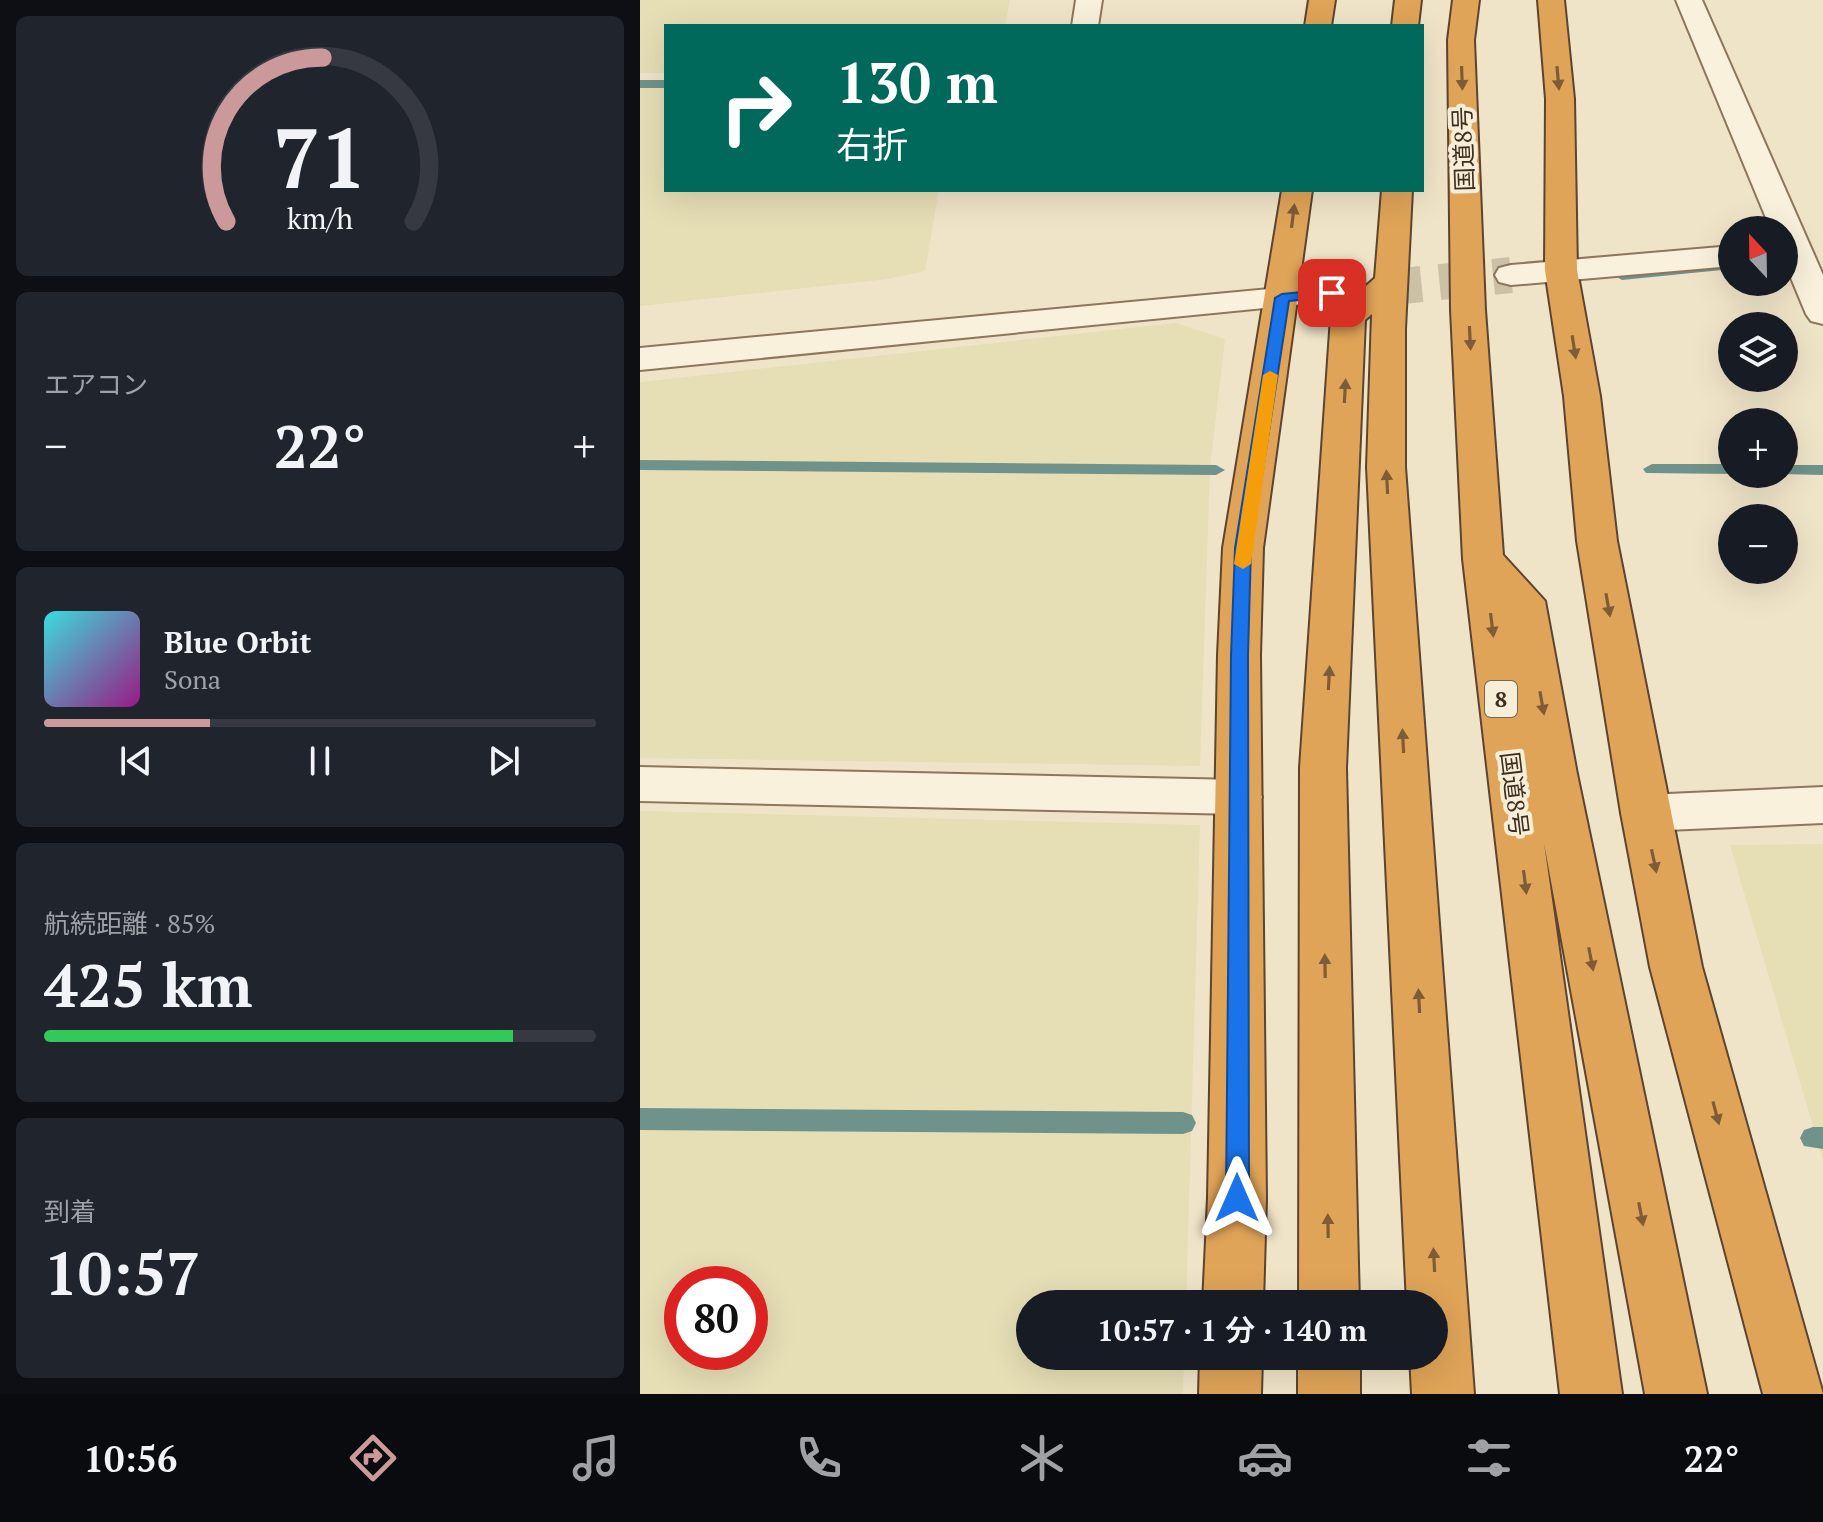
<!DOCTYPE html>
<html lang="ja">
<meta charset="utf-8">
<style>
body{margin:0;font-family:"PT Serif","Noto Sans JP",serif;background:#20242c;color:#f1f3f6;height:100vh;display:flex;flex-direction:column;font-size:30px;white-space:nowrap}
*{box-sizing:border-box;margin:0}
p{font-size:26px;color:#9ea1a6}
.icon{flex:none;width:44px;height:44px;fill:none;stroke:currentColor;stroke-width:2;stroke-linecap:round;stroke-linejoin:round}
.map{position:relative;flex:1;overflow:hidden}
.details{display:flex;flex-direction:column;gap:16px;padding:16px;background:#0d0f14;width:640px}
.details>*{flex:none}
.hud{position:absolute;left:24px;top:24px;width:760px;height:168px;border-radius:0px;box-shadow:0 8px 32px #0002;background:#00695c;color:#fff;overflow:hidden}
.needle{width:52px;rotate:338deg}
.buttons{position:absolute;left:1078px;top:216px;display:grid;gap:16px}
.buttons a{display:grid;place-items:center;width:80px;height:80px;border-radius:50%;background:#171b24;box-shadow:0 8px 32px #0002;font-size:40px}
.speed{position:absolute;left:24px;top:1266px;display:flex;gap:16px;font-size:40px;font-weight:700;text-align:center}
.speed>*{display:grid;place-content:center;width:104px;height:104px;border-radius:50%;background:#171b24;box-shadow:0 8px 32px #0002;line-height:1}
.speed .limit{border:12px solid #d22;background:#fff;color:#111}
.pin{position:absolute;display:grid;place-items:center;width:68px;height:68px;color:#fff;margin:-34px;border-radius:16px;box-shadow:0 4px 12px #0006}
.me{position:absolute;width:88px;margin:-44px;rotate:0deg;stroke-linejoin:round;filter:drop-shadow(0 0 6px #0008)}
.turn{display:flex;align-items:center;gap:28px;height:168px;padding:0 40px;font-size:36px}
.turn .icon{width:104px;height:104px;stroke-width:2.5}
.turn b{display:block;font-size:56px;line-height:68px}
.big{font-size:60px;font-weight:600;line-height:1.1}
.details .tile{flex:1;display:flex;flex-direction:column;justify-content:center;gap:12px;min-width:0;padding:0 28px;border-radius:12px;background:#20242c}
.details .dial{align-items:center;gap:0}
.dial svg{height:208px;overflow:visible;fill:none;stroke:#363941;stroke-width:7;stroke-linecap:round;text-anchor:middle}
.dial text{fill:#f1f3f6;stroke:none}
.song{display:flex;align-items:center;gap:24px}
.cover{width:96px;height:96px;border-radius:12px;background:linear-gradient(135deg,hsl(180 70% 55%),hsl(310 70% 35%))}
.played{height:8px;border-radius:4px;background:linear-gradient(90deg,#cc999b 30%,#363941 30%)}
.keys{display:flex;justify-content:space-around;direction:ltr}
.heat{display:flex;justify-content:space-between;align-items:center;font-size:44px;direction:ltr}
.charge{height:12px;border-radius:6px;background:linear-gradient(90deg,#34c759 85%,#363941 0)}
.trip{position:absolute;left:376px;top:1290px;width:432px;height:80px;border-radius:40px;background:#171b24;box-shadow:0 8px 32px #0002;font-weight:600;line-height:80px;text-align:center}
.tab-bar{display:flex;height:128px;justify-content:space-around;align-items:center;background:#090b0e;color:#9ea1a6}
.tab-bar .icon{width:56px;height:56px}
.tab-bar .on{color:#cc999b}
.tab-bar b{font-size:36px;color:#f1f3f6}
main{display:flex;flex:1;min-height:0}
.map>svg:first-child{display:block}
.farmland{fill:#e6deb5;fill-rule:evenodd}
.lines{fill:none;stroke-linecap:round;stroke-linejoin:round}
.stream{fill:#6f938a;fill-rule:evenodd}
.minor-tunnel{stroke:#ccc0a6;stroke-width:36;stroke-dasharray:36 18;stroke-linecap:butt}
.minor-casing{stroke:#8d765c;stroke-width:4}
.highway-casing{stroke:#5b4430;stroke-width:4}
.minor{fill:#faf1dc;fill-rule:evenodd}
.highway{fill:#e0a458;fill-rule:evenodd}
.oneway{fill:#7e5d36}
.route{fill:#1a73e8;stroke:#114b97;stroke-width:2}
.slow{fill:#f59e0b}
.labels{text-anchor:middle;stroke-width:8;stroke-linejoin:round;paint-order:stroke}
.shield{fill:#f7eed8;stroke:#756857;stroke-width:2}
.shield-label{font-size:22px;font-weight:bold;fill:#3d2e20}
.street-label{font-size:24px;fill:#3d2e20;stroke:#f7eed8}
</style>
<main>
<section class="details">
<div class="tile dial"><svg viewBox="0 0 100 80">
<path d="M14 69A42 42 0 1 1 86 69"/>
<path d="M14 69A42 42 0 0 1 51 6" stroke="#cc999b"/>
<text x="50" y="56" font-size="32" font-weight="700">71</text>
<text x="50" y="72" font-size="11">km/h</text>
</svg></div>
<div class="tile"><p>エアコン</p>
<div class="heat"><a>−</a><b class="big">22°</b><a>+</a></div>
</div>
<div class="tile">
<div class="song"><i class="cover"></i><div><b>Blue Orbit</b><p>Sona</p></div></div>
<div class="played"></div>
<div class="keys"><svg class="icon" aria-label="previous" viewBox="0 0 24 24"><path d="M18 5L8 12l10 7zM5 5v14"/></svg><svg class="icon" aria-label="pause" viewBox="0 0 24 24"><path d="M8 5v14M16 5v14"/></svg><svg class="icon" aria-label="next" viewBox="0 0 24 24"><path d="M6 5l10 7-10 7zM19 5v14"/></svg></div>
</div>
<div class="tile"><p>航続距離 · 85%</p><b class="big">425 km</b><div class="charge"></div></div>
<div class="tile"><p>到着</p><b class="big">10:57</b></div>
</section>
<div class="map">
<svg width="1183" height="1394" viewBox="0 0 1183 1394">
<rect width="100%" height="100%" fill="#f0e4c8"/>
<!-- farmland -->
<path class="farmland" d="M 0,0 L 370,0 L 365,26 L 26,26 L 26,73 L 0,73 Z
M 0,86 L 26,86 L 26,190 L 299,190 L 285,271 L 248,279 L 0,306 Z
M 536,323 L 585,339 L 570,468 L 560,766 L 0,758 L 0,382 Z
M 0,811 L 560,825 L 546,1304 L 390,1304 L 390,1356 L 544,1356 L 543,1394 L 0,1394 ZM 110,1284 L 110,1352 L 42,1352 L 42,1284 Z
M 1183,844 L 1183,1160 L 1090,845 Z"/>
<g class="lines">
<!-- stream -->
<path class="stream" d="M 0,80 L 26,80 L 26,88 L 0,88 Z
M 1092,261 L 1092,269 L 982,280 L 975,276 L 982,272 Z
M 0,460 L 576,465 L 585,470 L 576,475 L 0,470 Z
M 1012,464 L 1092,464 L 1093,474 L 1006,473 L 1003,469 Z
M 1144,465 L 1183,465 L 1183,475 L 1139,474 L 1144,474 Z
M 0,1108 L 543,1112 L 552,1115 L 556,1123 L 552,1131 L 543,1134 L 0,1130 Z
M 1173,1127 L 1183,1127 L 1183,1149 L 1164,1146 L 1160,1138 L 1164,1130 Z"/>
<!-- minor-tunnel -->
<path class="minor-tunnel" d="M 692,293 L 871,275"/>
<defs>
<path id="minor" d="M 436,0 L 462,0 L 458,26 L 432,26 Z
M 1036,0 L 1062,0 L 1183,275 L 1183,324 L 1171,321 L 1166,314 L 1144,261 L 1144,230 L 1131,230 Z
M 1092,246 L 1092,266 L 871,285 L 859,282 L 855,275 L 859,268 L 871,265 Z
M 692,283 L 704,286 L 709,293 L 704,300 L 0,370 L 0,348 Z
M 0,767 L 599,780 L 615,785 L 622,797 L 615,809 L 599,814 L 0,801 Z
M 1183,787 L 1183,823 L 1005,831 L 988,826 L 981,813 L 988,800 L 1005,795 Z"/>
<path id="highway" d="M 669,0 L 695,0 L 691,26 L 665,26 Z
M 755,0 L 781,0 L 778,26 L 752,26 Z
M 813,0 L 839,0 L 834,40 L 845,310 L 863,555 L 905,601 L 937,774 L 1067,1394 L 1005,1394 L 904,843 L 982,1394 L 920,1394 L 823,559 L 811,310 L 808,40 Z
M 898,0 L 924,0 L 934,99 L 937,270 L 960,396 L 977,541 L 1062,967 L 1183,1394 L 1123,1394 L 1010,967 L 981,813 L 937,541 L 924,396 L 905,270 L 906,99 Z
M 642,190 L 672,190 L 623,548 L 620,655 L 626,1198 L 623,1304 L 563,1304 L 568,1198 L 578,655 L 583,548 Z
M 742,190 L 772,190 L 765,329 L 765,467 L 834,1394 L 772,1394 L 770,1356 L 794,1356 L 794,1304 L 767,1304 L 727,467 L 732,314 L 725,320 L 706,768 L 719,1304 L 659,1304 L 660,768 L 691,317 L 735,278 Z
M 560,1356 L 622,1356 L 621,1394 L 559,1394 Z
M 658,1356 L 720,1356 L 720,1394 L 658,1394 Z"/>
</defs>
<!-- minor casing -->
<use href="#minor" class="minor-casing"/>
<!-- highway casing -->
<use href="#highway" class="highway-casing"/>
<!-- minor -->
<use href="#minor" class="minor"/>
<!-- highway -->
<use href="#highway" class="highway"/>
</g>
<!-- one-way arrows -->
<defs><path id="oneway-solid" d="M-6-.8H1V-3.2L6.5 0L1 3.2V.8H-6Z" transform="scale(2)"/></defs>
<g class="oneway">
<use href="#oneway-solid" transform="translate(822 78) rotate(88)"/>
<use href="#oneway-solid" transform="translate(918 78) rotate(85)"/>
<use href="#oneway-solid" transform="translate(653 216) rotate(-83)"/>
<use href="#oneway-solid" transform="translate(830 338) rotate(87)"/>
<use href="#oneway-solid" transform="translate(934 347) rotate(81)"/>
<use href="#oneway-solid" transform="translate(705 391) rotate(-87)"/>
<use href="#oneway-solid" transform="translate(747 482) rotate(-93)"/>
<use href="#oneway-solid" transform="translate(968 605) rotate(80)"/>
<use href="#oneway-solid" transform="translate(852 625) rotate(83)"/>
<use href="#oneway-solid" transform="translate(689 678) rotate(-87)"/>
<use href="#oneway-solid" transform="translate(902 703) rotate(80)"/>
<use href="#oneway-solid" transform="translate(763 741) rotate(-93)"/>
<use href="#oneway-solid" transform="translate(1014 861) rotate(78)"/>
<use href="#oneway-solid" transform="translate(885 882) rotate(83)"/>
<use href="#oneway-solid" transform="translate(951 959) rotate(79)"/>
<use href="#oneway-solid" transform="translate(685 966) rotate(-91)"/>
<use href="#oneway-solid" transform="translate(779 1001) rotate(-93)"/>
<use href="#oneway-solid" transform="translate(1076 1113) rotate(75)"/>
<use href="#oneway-solid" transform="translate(1001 1214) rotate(79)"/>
<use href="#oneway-solid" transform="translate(688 1226) rotate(-91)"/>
<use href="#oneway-solid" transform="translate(794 1260) rotate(-93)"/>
</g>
<!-- route -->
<path class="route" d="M 692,289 L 699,293 L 697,296 L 649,301 L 611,548 L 608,655 L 609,1198 L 606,1206 L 597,1209 L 589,1206 L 586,1198 L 591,655 L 595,548 L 635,298 L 642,294 Z"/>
<!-- slow -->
<path class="slow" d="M 630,371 L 638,375 L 611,564 L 603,569 L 594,564 L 623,375 Z"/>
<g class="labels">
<!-- shield labels -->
<rect class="shield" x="845" y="681" width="32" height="36" rx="6"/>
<g class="shield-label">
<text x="861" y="707">8</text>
</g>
<!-- street labels -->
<g class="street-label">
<text transform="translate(824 149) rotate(-92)" y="8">国道8号</text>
<text transform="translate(874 794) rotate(83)" y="8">国道8号</text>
</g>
</g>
</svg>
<div class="buttons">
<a><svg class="needle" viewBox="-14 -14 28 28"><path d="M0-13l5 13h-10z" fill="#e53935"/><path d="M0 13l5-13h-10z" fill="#9ea1a6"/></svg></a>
<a><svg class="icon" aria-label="layers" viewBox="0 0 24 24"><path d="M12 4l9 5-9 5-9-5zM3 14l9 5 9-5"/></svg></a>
<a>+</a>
<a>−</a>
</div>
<div class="speed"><div class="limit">80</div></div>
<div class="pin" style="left:692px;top:293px;background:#d93025"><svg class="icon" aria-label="arrive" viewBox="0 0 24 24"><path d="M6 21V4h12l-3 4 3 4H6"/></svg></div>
<svg class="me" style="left:597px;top:1198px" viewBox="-20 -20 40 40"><path d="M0-17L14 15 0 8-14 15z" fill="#1a73e8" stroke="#fff" stroke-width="4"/></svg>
<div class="trip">10:57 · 1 分 · 140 m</div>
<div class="hud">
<div class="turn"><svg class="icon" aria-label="right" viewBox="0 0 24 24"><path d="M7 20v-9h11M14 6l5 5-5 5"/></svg><div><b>130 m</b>右折</div></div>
</div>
</div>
</main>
<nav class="tab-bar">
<b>10:56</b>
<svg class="icon on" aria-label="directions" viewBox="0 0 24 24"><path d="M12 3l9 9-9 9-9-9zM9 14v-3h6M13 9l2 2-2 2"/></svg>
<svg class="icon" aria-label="music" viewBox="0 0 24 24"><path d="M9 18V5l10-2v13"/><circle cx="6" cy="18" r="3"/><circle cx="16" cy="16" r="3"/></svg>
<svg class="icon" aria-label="phone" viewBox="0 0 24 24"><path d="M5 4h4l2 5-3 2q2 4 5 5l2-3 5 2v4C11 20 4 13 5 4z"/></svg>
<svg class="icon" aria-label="climate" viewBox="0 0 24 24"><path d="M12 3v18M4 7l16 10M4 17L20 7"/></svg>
<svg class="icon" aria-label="car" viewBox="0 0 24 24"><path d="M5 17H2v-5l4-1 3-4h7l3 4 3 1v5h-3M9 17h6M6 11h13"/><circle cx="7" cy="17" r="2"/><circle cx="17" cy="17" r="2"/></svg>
<svg class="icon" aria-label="filters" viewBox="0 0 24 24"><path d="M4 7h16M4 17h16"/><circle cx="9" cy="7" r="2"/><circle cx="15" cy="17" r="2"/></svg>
<b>22°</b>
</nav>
